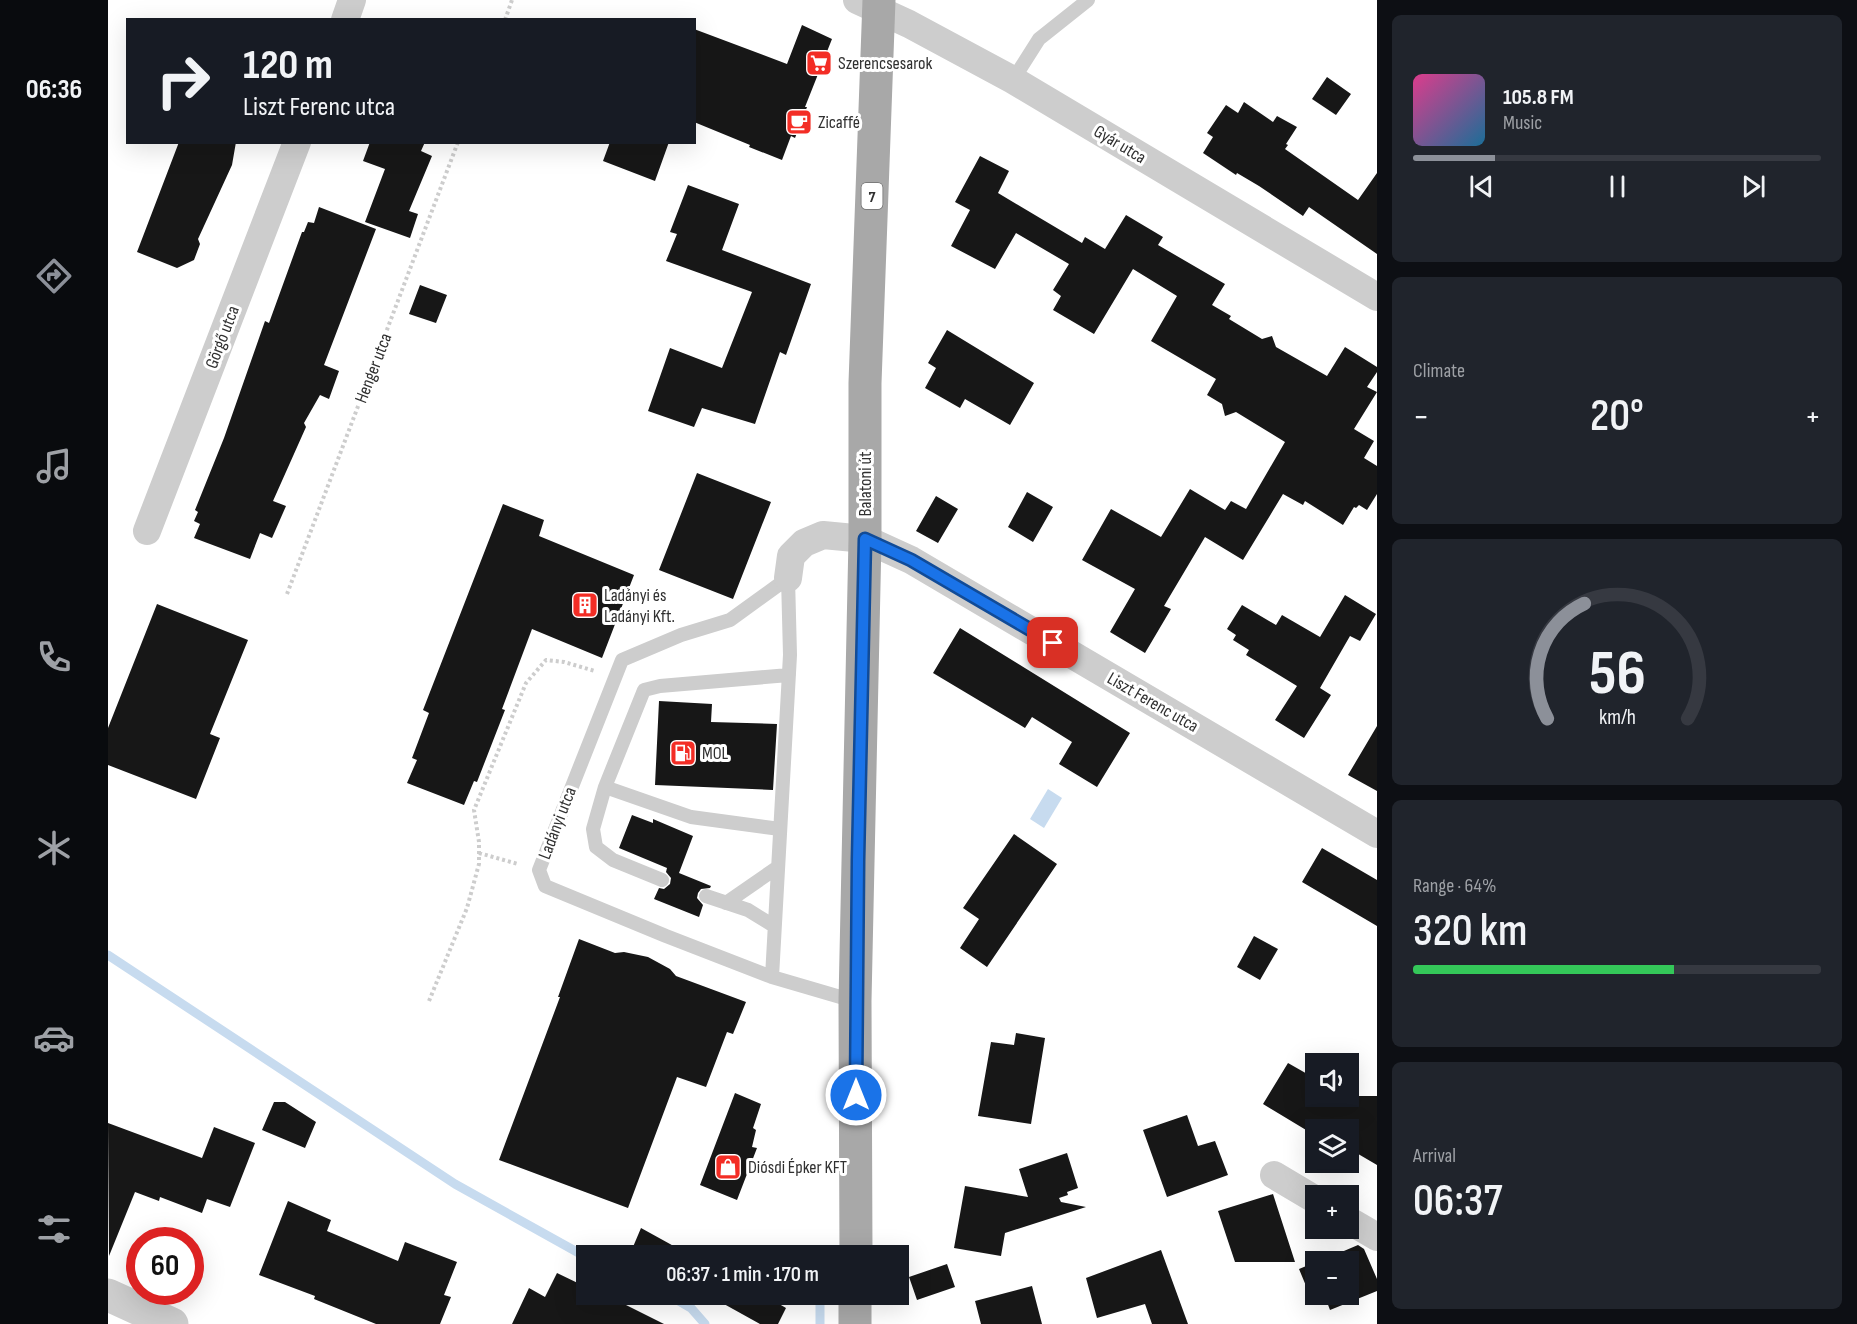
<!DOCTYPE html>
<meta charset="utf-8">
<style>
body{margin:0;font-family:"Sofia Sans Condensed",sans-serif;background:#20242c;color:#f1f3f6;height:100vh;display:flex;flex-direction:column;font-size:22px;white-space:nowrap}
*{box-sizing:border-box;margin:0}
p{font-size:20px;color:#9ea1a6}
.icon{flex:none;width:33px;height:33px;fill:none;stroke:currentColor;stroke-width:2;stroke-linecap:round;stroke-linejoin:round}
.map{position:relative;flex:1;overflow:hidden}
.sheet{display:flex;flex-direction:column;gap:15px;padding:15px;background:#0d0f14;width:480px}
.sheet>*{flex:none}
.hud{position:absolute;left:18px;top:18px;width:570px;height:126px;border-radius:0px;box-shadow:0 6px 24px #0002;background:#171b24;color:#f1f3f6;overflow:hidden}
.controls{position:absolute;left:1197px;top:1053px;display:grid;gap:12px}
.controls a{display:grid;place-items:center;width:54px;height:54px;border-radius:0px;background:#171b24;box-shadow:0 6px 24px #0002;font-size:30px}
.speed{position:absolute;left:18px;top:1227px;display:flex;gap:12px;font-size:30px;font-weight:700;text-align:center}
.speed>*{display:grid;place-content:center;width:78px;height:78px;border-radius:50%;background:#171b24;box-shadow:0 6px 24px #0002;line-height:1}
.speed .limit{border:9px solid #d22;background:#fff;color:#111}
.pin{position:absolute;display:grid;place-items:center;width:51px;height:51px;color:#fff;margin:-26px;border-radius:12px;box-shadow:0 3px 9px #0006}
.me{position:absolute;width:66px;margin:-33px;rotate:0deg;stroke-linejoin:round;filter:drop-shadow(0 0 4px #0008)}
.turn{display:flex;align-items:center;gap:21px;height:126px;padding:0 18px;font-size:27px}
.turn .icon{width:78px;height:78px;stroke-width:2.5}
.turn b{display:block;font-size:42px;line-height:51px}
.big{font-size:45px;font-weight:600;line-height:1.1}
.sheet .tile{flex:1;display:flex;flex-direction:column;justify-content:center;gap:9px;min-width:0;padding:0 21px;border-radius:9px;background:#20242c}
.sheet .dial{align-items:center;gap:0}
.dial svg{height:156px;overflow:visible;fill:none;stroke:#363941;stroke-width:7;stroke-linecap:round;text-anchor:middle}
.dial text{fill:#f1f3f6;stroke:none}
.song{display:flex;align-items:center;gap:18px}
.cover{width:72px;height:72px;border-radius:9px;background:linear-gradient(135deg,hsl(330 70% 55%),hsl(200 70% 35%))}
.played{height:6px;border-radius:3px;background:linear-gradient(90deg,#8c9099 20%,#363941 20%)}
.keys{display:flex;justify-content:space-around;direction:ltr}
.heat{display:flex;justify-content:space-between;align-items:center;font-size:33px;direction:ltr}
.charge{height:9px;border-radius:4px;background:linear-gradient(90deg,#34c759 64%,#363941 0)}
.trip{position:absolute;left:468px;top:1245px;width:333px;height:60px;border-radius:0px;background:#171b24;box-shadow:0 6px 24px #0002;font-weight:600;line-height:60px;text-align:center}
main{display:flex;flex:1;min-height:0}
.menu{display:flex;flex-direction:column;width:108px;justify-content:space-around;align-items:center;background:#090b0e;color:#9ea1a6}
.menu .icon{width:42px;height:42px}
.menu .selected{color:#8c9099}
.menu b{font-size:27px;color:#f1f3f6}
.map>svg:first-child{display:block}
.water{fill:#c7dbef}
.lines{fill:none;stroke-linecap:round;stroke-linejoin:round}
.stream{stroke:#c7dbef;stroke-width:9}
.building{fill:#171717}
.path{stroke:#cdcdcd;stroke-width:4;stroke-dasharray:3 3;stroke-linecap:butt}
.service{stroke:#cdcdcd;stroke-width:14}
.minor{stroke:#cdcdcd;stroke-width:28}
.tertiary{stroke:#cdcdcd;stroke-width:33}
.primary{stroke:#a8a8a8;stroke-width:33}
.route-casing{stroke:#114b97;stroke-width:15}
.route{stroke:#1a73e8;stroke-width:10}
.labels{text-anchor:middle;stroke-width:6;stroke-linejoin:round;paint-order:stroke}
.shield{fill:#fff;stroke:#6e6e6e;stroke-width:1.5}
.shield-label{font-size:16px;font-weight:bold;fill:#303030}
.poi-label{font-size:18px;fill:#303030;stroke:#fff;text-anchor:start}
.street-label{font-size:18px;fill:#303030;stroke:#fff}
</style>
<main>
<nav class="menu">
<b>06:36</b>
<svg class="icon selected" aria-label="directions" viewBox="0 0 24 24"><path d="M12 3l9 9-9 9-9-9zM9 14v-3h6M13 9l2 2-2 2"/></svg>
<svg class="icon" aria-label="music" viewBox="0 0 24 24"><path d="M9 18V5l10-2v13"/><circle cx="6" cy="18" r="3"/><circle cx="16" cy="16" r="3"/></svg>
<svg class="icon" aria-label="phone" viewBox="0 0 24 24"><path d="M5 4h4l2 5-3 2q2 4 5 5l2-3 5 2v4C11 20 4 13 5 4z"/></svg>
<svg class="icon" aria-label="climate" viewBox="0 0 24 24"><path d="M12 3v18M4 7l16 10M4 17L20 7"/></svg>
<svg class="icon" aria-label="car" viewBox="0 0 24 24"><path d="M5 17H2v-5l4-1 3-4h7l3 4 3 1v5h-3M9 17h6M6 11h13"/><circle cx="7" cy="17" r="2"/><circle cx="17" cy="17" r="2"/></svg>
<svg class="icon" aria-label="filters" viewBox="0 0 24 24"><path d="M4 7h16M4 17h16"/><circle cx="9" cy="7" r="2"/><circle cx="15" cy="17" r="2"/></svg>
</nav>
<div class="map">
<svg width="1269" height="1324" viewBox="0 0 1269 1324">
<rect width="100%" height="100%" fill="#fff"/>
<!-- water -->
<path class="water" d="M 940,789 L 954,798 L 936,828 L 922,819 Z"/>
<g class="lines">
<!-- stream -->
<path class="stream" d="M 0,955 L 347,1184 L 478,1257
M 559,1294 L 583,1308 L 597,1324
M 712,1294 L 712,1324"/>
</g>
<!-- building -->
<path class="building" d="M 694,25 L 724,39 L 697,107 L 699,107 L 687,138 L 683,136 L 674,160 L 641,147 L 642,145 L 586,122 L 586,29 L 679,64 Z
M 1219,77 L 1243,94 L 1228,115 L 1204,99 Z
M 1136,102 L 1165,122 L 1169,116 L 1189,127 L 1178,144 L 1180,145 L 1177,149 L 1250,200 L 1269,173 L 1269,254 L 1201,207 L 1195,216 L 1151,186 L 1129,173 L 1128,175 L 1095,153 L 1105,137 L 1099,133 L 1118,105 L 1130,113 Z
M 71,142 L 128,142 L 124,165 L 90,239 L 92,244 L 86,260 L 69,268 L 29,252 Z
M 262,142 L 317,142 L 313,151 L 324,156 L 301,211 L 310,214 L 302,238 L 257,222 L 277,169 L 255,161 Z
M 502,142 L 561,142 L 547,181 L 495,161 Z
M 872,156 L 901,171 L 890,193 L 974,243 L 977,237 L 997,249 L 1018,215 L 1055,237 L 1050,245 L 1117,284 L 1104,305 L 1123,316 L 1121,319 L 1154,339 L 1164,336 L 1168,347 L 1219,376 L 1237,347 L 1269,367 L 1269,372 L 1259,387 L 1269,392 L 1246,429 L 1266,441 L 1256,458 L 1269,466 L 1269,494 L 1259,510 L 1251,505 L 1248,508 L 1246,507 L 1235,525 L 1197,501 L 1195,505 L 1175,494 L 1135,560 L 1097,537 L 1056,606 L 1063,609 L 1037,653 L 1002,632 L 1027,589 L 974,560 L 1003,509 L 1053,537 L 1082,489 L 1117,510 L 1123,501 L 1138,509 L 1177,442 L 1128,412 L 1117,416 L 1114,404 L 1099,395 L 1108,379 L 1043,341 L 1069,296 L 1025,269 L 986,334 L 945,310 L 953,296 L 945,290 L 961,264 L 908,233 L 887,269 L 843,246 L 862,210 L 847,202 Z
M 580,185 L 631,204 L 614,250 L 703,284 L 678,355 L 672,352 L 647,424 L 594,408 L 586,427 L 540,411 L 562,348 L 614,368 L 644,292 L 558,261 L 569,234 L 562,232 Z
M 211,207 L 268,229 L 216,365 L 231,371 L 221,399 L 212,395 L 196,423 L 198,427 L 165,501 L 178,506 L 164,538 L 152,533 L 142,559 L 86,538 L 92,524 L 86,521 L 90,512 L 87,510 L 116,438 L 157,321 L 161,323 L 194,232 L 196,232 L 200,222 L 206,223 Z
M 312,285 L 339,295 L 328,323 L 301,314 Z
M 839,330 L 926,383 L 902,425 L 857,399 L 852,408 L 817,388 L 828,368 L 820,363 Z
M 589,473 L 663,502 L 625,599 L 551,570 Z
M 919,492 L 945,507 L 925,542 L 900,527 Z
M 828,496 L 850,509 L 830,543 L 808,531 Z
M 395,504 L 436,520 L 431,536 L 526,575 L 494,658 L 424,629 L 394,709 L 397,710 L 369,782 L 366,781 L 356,805 L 299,783 L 309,760 L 304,758 L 321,713 L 315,710 Z
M 1237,595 L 1268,614 L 1252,641 L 1242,636 L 1212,688 L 1223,695 L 1196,738 L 1167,720 L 1189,686 L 1138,655 L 1141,650 L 1125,640 L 1128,635 L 1119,629 L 1134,605 L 1168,625 L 1174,615 L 1212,637 Z
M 49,604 L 140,640 L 102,734 L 112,738 L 88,799 L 0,765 L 0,728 Z
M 852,628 L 1022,733 L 989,787 L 951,764 L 964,742 L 924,717 L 917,728 L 825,673 Z
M 551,701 L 604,704 L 603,722 L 669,724 L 665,790 L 547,785 Z
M 1269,726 L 1269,791 L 1240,775 Z
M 524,815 L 545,823 L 545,819 L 585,836 L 571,873 L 603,886 L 602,888 L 593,889 L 590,893 L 589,898 L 595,905 L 591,917 L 546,899 L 551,888 L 556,889 L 562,884 L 563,878 L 558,872 L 559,868 L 511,848 Z
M 906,834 L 949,864 L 879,967 L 852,948 L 871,919 L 855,908 Z
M 1214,848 L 1269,880 L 1269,926 L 1194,882 Z
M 1146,936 L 1170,949 L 1152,980 L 1129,967 Z
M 471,939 L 507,953 L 516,952 L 540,957 L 562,969 L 568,976 L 638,1002 L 625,1034 L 619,1032 L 598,1087 L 569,1077 L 520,1208 L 391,1160 L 452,997 L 450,997 Z
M 908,1033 L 937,1038 L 923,1124 L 870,1116 L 883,1042 L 906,1045 Z
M 1180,1063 L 1208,1079 L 1208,1096 L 1269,1096 L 1269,1165 L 1240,1148 L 1240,1130 L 1208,1128 L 1208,1136 L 1155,1104 Z
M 627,1093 L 653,1104 L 645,1128 L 648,1130 L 644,1147 L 649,1148 L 629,1200 L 592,1185 Z
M 166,1102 L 177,1102 L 208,1122 L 197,1148 L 154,1130 Z
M 1079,1115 L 1090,1146 L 1107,1141 L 1120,1175 L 1059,1197 L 1035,1130 Z
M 0,1123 L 94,1158 L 106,1127 L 147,1143 L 122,1207 L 99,1199 L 94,1213 L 52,1197 L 51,1201 L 27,1192 L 1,1256 Z
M 959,1153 L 970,1188 L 959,1192 L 960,1195 L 951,1198 L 953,1202 L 978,1207 L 897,1233 L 893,1256 L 846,1248 L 857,1186 L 920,1197 L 911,1169 Z
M 1165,1194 L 1187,1262 L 1127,1262 L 1110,1211 Z
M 180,1201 L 223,1220 L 219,1231 L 290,1261 L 297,1242 L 349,1262 L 336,1295 L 343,1297 L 332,1324 L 268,1324 L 206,1299 L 207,1296 L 151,1275 Z
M 533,1228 L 562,1244 L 583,1256 L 526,1256 L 522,1254 Z
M 1250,1245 L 1256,1249 L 1269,1279 L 1269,1291 L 1222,1310 L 1216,1294 L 1240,1294 L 1240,1262 L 1210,1262 Z
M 1053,1250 L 1080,1324 L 1044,1324 L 1037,1304 L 989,1318 L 978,1278 Z
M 1208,1262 L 1208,1290 L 1201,1293 L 1191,1269 Z
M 839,1264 L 847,1287 L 809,1300 L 801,1277 Z
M 449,1273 L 478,1287 L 478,1294 L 496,1294 L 556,1324 L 404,1324 L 421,1288 L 437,1297 Z
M 924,1286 L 934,1324 L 873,1324 L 867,1301 Z
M 598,1294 L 654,1294 L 678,1308 L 670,1324 L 652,1324 Z"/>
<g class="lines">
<!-- path -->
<path class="path" d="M 397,20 L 404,0
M 179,594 L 350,142
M 371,853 L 410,864
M 321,1001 L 359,908 L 371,864 L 371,842 L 366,810 L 418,683 L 438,660 L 456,662 L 487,671"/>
<!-- service -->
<path class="service" d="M 905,80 L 931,39 L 980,0
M 680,578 L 622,620 L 573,635 L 514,660 L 431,870 L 437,886 L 558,936 L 664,977 L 746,1001
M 497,787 L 583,817 L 672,829
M 554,880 L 505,860 L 488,847 L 485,829 L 497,787 L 536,690 L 552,686 L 681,675
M 598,896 L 640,910 L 666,926
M 618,903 L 670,867
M 664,977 L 682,655 L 680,578"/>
<!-- minor -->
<path class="minor" d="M 749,0 L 801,24 L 905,80 L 1269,297
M 237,20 L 244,0
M 39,531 L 189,142
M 680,578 L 683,556 L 696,543 L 715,535 L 757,539 L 803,560 L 1269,834
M 1166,1175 L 1208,1200
M 1240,1220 L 1269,1237"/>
<!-- tertiary -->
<path class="tertiary" d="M 0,1295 L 64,1324"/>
<!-- primary -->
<path class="primary" d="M 748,1256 L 747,1001 L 757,539 L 757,383 L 771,0
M 747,1324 L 747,1294"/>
</g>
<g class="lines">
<defs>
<path id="route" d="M 748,1095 L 750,860 L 757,539 L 803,560 L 945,643"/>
</defs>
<!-- route casing -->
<use href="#route" class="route-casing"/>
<!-- route -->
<use href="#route" class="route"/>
</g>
<!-- icons -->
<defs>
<symbol id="supermarket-square" viewBox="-11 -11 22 22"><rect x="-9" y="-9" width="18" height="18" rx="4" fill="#f32d25" stroke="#fff"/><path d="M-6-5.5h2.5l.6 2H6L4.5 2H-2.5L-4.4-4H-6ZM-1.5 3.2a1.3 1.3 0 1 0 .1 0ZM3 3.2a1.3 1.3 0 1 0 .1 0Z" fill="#fff"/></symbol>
<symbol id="cafe-square" viewBox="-11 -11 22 22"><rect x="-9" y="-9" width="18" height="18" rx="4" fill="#f32d25" stroke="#fff"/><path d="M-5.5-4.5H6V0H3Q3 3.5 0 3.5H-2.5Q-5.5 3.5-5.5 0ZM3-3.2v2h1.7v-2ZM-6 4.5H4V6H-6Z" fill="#fff"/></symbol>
<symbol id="building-square" viewBox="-11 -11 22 22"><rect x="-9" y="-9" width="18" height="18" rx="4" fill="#f32d25" stroke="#fff"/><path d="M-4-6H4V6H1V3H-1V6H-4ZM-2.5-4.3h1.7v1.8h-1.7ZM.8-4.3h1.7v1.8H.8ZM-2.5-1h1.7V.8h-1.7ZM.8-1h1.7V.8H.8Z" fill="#fff"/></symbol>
<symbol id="fuel-square" viewBox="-11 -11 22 22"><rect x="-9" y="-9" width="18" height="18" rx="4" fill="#f32d25" stroke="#fff"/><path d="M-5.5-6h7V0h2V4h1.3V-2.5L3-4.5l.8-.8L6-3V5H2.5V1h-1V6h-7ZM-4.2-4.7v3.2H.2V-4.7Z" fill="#fff"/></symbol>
<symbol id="shop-square" viewBox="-11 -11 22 22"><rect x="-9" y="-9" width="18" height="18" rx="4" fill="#f32d25" stroke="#fff"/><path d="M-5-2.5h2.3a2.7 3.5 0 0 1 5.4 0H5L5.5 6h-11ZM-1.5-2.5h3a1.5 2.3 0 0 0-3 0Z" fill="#fff"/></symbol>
</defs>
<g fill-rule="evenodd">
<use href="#supermarket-square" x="696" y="48" width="30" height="30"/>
<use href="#cafe-square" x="676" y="107" width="30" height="30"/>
<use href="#building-square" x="462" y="590" width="30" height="30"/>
<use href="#fuel-square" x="560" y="738" width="30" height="30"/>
<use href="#shop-square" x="605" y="1152" width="30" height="30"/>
</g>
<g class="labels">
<!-- shield labels -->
<rect class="shield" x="753.5" y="183" width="21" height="26" rx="4.5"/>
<g class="shield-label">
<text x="764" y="202">7</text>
</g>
<!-- poi labels -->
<g class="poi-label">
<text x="730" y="69">Szerencsesarok</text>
<text x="710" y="128">Zicaffé</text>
<text x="496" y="601">Ladányi és<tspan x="496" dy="21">Ladányi Kft.</tspan></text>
<text x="594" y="759">MOL</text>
<text x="640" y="1173">Diósdi Épker KFT</text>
</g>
<!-- street labels -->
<g class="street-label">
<text transform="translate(1012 144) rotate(31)" y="6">Gyár utca</text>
<text transform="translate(114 337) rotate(-69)" y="6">Görgő utca</text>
<text transform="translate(265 368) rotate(-69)" y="6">Henger utca</text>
<text transform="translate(757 484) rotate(-90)" y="6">Balatoni út</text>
<text transform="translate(1045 702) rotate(30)" y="6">Liszt Ferenc utca</text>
<text transform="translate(449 823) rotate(-69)" y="6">Ladányi utca</text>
</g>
</g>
</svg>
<div class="controls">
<a><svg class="icon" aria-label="sound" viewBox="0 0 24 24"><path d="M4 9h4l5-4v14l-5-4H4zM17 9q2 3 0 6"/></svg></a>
<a><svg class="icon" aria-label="layers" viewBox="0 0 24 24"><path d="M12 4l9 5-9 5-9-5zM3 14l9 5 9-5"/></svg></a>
<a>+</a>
<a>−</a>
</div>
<div class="speed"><div class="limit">60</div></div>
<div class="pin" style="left:945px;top:643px;background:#d93025"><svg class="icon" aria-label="arrive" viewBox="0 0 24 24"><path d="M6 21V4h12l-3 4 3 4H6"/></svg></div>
<svg class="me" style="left:748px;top:1095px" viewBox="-20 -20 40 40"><circle r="17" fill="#1a73e8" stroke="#fff" stroke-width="3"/><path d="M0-11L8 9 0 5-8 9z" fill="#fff"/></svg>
<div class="trip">06:37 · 1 min · 170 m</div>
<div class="hud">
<div class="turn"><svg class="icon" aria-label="right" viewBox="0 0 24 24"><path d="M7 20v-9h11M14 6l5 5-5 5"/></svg><div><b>120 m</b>Liszt Ferenc utca</div></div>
</div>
</div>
<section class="sheet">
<div class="tile">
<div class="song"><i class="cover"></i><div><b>105.8 FM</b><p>Music</p></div></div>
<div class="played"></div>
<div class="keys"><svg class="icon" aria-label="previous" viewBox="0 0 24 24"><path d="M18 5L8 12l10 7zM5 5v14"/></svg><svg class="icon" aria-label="pause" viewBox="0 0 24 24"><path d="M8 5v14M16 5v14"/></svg><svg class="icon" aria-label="next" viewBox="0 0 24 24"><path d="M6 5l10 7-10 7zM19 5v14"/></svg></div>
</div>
<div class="tile"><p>Climate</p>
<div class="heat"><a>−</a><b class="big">20°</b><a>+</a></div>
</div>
<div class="tile dial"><svg viewBox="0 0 100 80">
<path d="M14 69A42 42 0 1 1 86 69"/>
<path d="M14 69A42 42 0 0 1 33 10" stroke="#8c9099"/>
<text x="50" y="56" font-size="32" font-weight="700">56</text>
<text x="50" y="72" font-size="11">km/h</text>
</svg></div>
<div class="tile"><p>Range · 64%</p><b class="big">320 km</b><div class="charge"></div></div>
<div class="tile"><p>Arrival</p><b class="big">06:37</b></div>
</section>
</main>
